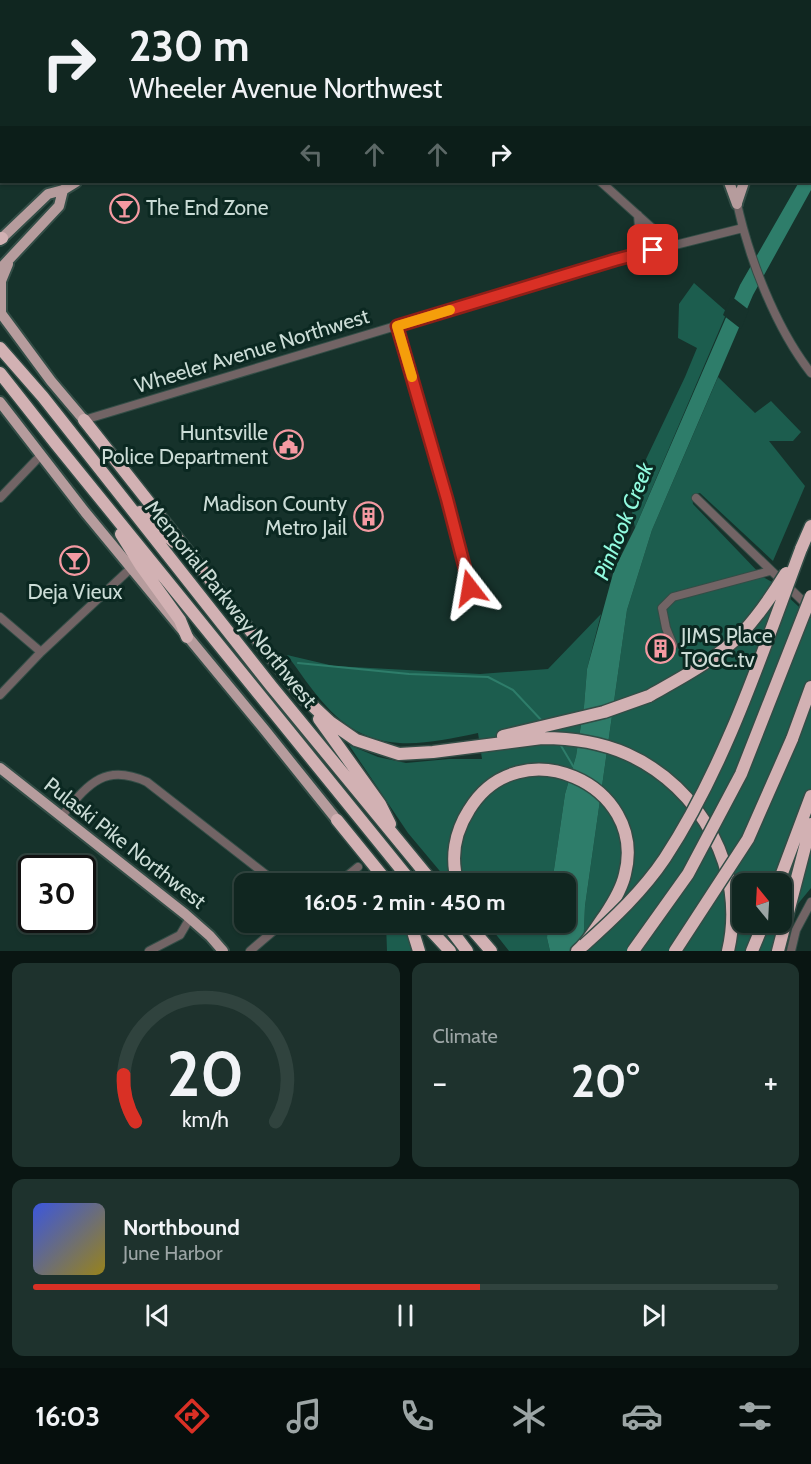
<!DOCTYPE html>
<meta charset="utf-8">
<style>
body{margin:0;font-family:Cabin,sans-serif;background:#1e322d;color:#f1f3f6;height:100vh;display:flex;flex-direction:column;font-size:22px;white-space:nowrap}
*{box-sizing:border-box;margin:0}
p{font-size:20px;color:#9ca5a5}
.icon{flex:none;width:33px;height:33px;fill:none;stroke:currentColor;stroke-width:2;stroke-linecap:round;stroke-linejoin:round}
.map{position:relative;height:951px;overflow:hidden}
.sheet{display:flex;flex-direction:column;gap:12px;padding:12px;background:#091512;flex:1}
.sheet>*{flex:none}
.banner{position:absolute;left:0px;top:0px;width:812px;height:183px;box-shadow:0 2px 4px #0004,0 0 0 2px #30433e;background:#102620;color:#f1f3f6;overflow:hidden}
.needle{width:39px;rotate:342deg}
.fabs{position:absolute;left:732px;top:873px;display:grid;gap:12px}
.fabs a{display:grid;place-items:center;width:60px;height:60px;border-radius:12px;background:#102620;box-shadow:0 2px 4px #0004,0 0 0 2px #30433e;font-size:30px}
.speed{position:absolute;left:18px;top:855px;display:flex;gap:12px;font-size:30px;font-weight:700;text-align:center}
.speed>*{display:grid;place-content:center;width:78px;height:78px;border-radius:50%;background:#102620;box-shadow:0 2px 4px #0004,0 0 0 2px #30433e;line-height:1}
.speed .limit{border:3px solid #111;border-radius:9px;background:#fff;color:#111}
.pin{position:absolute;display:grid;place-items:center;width:51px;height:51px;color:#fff;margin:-26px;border-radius:12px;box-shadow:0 3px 9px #0006}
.me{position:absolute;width:66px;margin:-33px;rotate:346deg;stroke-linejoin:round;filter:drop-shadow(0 0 4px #0008)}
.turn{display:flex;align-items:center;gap:21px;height:126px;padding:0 30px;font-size:27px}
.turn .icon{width:78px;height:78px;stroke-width:2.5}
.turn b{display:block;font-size:42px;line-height:51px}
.lanes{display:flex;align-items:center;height:57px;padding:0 30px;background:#0003;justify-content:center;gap:30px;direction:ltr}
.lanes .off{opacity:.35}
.big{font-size:45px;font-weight:800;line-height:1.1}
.sheet .tile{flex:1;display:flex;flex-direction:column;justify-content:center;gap:9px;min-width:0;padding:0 21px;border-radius:12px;background:#1e322d}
.sheet .dial{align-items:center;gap:0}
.dial svg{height:156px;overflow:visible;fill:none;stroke:#30433e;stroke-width:7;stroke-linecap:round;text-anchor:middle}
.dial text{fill:#f1f3f6;stroke:none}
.song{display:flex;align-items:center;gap:18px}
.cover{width:72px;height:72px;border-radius:9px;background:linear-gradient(135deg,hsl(230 70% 55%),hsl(50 70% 35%))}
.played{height:6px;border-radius:3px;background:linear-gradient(90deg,#d93025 60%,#30433e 60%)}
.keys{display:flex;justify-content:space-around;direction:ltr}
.heat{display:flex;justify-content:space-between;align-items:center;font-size:33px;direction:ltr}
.sheet .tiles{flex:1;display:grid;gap:12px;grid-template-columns:1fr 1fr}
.tile:last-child{grid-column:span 2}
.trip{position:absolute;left:234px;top:873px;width:342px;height:60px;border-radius:12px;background:#102620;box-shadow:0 2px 4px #0004,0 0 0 2px #30433e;font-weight:800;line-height:60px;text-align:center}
.tab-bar{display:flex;height:96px;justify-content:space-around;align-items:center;background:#060f0d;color:#9ca5a5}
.tab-bar .icon{width:42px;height:42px}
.tab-bar .active{color:#d93025}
.tab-bar b{font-size:27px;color:#f1f3f6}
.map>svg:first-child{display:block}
.green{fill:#1c5d4e;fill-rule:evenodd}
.water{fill:#2e7d6a}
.pier{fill:#16322b}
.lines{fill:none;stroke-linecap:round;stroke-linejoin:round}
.stream{stroke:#2e7d6a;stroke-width:2}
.minor-casing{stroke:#334d46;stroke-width:10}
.major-casing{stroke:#334d46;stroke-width:14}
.highway-casing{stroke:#334d46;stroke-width:15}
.minor{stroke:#726465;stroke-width:8}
.major{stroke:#b69c9d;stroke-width:10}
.highway{stroke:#d2b1b3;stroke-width:12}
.highway-bridge-casing{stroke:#334d46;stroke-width:15;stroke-linecap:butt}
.highway-bridge{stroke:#d2b1b3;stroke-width:12}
.route-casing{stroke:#8d1f18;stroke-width:15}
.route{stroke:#d93025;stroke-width:10}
.slow{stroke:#f59e0b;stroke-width:10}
.labels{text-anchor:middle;stroke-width:6;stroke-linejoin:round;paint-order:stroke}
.poi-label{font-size:21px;fill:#cbdcd6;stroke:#0b2821;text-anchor:start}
.street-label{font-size:21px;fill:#cbdcd6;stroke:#0b2821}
.water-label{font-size:22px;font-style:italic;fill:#91fbdf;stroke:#0b2821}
</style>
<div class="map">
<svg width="811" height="951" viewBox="0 0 811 951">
<rect width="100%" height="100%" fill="#16322b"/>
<!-- green -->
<path class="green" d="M 694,283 L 727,312 L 635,528 L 629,495 L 685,377 L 697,348 L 678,338 L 679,304 Z
M 718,377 L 755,413 L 771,401 L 801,432 L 793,441 L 769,441 L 805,486 L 773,561 L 700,493 L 692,495 L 693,504 L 763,577 L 772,582 L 811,618 L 811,888 L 779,927 L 772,951 L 583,951 L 585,906 L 627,610 L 652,530 ZM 742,884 L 782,884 L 782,922 L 742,922 Z
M 601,614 L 587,669 L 584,706 L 576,756 L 565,794 L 552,883 L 464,883 C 454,852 465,821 488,797 L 479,787 C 454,813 444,846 449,882 L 408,833 L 349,745 L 378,757 L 406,763 L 449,759 L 482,759 L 478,733 C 421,745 372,756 327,707 C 312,691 300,672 287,655 L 334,666 L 480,674 L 548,669 Z
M 386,923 L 403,923 L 413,951 L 387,951 Z
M 487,923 L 548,923 L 547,938 L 550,951 L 509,951 Z"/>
<!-- water -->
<path class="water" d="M 811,160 L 811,190 L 753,295 L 652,530 L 627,610 L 585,906 L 583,951 L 550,951 L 547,938 L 548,923 L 566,922 L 566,884 L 552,883 L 565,794 L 576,756 L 584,706 L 587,669 L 614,570 L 635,528 L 740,285 L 799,182 L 810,182 Z"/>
<!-- pier -->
<path class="pier" d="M 731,296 L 749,310 L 741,329 L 723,315 Z"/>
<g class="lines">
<!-- stream -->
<path class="stream" d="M 298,663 L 409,674 L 488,677 L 513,690 L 544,723
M 560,744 L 573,766"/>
<defs>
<path id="minor" d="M 412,0 L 413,2
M 697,0 L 697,2
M 601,182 L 672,246
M 736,199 C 748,256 775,327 811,373
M 634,255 L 640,240 L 638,215
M 397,326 L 447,499 L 470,588
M 84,420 L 615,260 L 743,228
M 0,498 L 41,455
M 696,498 L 809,607
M 0,617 L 41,652
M 673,645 L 666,628 L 662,608 L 673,597 L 770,571
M 0,695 L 41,652 L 130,569
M 61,817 C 87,786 103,762 147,782 L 278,884
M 337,884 L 358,867
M 149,951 L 180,935 L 190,918
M 250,951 L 284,922
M 791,951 L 796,930 L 811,902"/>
<path id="major" d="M 810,99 L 811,99
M 810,111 L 811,111
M 729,182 L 737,204
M 737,203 L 744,182
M 0,240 L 48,194 L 63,190 L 76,182
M 0,269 L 59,206 L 63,190
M 0,312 L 51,381 L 84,420
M 1,313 L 1,281 L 8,264
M 0,402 L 85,512 L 264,729 L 337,820
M 0,768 L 185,914 L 210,936 L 223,951"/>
<path id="highway" d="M 0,239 L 2,238
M 0,348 L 43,397 L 272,687 L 434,884
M 0,373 L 56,444 L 413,884
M 84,420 L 305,700
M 140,512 L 174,542
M 121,534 L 141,566 L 180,620 L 187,637
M 801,549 L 811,526
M 301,695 L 330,722 L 356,740 L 399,754 L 433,752 L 542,738 C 571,738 600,742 627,754 C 701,787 747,871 728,951
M 319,719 L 380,804 L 390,824
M 503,736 L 604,712 L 649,696
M 792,739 L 811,687
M 337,820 L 389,884
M 458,884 C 450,858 455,832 469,810 C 519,727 648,784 625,874 C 622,888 613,903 605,915 C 596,927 589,941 577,951
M 778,884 L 811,796
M 410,922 L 419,951
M 423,922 L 450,951
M 445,922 L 467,951
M 466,922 L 491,951
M 752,951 L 764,922
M 778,951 L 811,824"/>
</defs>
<!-- minor casing -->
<use href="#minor" class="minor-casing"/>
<!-- major casing -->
<use href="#major" class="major-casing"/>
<!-- highway casing -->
<use href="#highway" class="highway-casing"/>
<!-- minor -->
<use href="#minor" class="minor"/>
<!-- major -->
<use href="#major" class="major"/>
<!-- highway -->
<use href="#highway" class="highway"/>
<defs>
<path id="highway-bridge" d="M 649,696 C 681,678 716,660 742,633 C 759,615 773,594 786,573
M 584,945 C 613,919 643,891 665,858 C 726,765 762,653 801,549
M 633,951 L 688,874 L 741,774 L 811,596
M 675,951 L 748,839 L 792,739"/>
</defs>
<!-- highway-bridge casing -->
<use href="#highway-bridge" class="highway-bridge-casing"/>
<!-- highway-bridge -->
<use href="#highway-bridge" class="highway-bridge"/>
</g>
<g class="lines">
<defs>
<path id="route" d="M 470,588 L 447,499 L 397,326 L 615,260 L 653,250"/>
</defs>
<!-- route casing -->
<use href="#route" class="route-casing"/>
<!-- route -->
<use href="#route" class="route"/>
<!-- slow -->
<path class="slow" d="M 412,377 L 397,326 L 450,310"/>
</g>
<!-- icons -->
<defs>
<symbol id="bar-ring" viewBox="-11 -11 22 22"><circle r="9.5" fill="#0b2821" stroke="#f49aa2" stroke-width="1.5"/><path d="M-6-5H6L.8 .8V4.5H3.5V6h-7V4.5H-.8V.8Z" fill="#f49aa2"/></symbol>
<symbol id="civic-ring" viewBox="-11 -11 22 22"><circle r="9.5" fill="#0b2821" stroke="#f49aa2" stroke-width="1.5"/><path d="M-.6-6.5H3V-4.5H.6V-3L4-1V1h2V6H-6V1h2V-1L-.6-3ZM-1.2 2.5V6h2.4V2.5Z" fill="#f49aa2"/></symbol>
<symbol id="building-ring" viewBox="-11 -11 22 22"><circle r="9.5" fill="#0b2821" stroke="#f49aa2" stroke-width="1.5"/><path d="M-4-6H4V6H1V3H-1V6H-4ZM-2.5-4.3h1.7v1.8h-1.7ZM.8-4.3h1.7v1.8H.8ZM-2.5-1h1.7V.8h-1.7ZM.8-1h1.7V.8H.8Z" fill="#f49aa2"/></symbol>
</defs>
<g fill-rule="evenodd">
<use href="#bar-ring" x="108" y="192" width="33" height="33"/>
<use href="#civic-ring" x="272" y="428" width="33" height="33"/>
<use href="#building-ring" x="352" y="500" width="33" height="33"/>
<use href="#bar-ring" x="58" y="544" width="33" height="33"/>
<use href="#building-ring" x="644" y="632" width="33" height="33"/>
</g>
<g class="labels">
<!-- poi labels -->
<g class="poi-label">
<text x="146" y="215">The End Zone</text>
<text x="268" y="440" text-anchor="end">Huntsville<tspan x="268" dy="24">Police Department</tspan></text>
<text x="347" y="511" text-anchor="end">Madison County<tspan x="347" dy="24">Metro Jail</tspan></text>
<text x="75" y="599" text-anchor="middle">Deja Vieux</text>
<text x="681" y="643">JIMS Place<tspan x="681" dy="24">TOCC.tv</tspan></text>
</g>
<!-- street labels -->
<g class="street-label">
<text transform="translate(252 351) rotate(-17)" y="7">Wheeler Avenue Northwest</text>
<text transform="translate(231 604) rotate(51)" y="7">Memorial Parkway Northwest</text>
<text transform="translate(125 843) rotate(38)" y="7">Pulaski Pike Northwest</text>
</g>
<!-- water labels -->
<g class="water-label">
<text transform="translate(623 521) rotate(-68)" y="8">Pinhook Creek</text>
</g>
</g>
</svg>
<div class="fabs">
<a><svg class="needle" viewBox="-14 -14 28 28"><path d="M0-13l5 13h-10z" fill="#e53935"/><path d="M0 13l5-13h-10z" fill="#9ca5a5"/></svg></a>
</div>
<div class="speed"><div class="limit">30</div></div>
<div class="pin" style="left:653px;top:250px;background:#d93025"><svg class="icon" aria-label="arrive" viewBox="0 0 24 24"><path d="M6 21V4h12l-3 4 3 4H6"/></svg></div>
<svg class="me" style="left:470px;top:588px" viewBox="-20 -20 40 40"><path d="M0-17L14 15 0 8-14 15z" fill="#d93025" stroke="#fff" stroke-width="4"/></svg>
<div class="trip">16:05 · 2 min · 450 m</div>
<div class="banner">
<div class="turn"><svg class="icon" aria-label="right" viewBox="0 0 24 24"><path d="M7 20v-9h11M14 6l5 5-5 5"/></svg><div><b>230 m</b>Wheeler Avenue Northwest</div></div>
<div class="lanes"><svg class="icon off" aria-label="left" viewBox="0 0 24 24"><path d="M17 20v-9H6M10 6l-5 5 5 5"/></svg><svg class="icon off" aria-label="ahead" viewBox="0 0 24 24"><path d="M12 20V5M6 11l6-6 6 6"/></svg><svg class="icon off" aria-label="ahead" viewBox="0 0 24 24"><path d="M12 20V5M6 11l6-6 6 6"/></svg><svg class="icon" aria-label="right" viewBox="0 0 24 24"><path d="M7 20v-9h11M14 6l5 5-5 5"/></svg></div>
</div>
</div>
<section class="sheet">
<div class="tiles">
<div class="tile dial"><svg viewBox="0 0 100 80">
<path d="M14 69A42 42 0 1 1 86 69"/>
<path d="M14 69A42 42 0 0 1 8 45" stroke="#d93025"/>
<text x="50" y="56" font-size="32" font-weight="700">20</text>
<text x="50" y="72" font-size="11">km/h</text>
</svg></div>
<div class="tile"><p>Climate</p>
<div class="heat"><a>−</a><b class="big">20°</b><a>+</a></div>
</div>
<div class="tile">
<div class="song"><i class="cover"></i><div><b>Northbound</b><p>June Harbor</p></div></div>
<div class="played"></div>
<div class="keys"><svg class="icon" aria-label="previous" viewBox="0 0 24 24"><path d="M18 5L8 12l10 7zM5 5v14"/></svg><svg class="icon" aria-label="pause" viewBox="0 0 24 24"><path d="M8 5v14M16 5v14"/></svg><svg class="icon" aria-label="next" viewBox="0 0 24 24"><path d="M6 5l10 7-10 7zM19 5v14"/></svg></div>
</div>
</div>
</section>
<nav class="tab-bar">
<b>16:03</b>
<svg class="icon active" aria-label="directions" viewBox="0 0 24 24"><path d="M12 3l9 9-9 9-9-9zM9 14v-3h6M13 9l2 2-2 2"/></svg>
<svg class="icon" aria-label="music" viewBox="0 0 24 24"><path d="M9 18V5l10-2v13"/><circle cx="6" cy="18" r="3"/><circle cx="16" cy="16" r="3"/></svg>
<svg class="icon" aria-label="phone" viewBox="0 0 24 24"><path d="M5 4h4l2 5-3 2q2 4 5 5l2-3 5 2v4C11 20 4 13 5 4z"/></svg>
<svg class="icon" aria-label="climate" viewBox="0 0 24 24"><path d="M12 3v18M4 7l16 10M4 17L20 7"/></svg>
<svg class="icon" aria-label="car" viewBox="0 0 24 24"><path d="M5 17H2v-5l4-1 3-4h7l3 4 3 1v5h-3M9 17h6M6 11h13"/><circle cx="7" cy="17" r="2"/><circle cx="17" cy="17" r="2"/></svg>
<svg class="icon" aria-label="filters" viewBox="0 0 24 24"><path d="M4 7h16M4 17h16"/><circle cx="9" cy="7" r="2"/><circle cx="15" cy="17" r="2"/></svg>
</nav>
